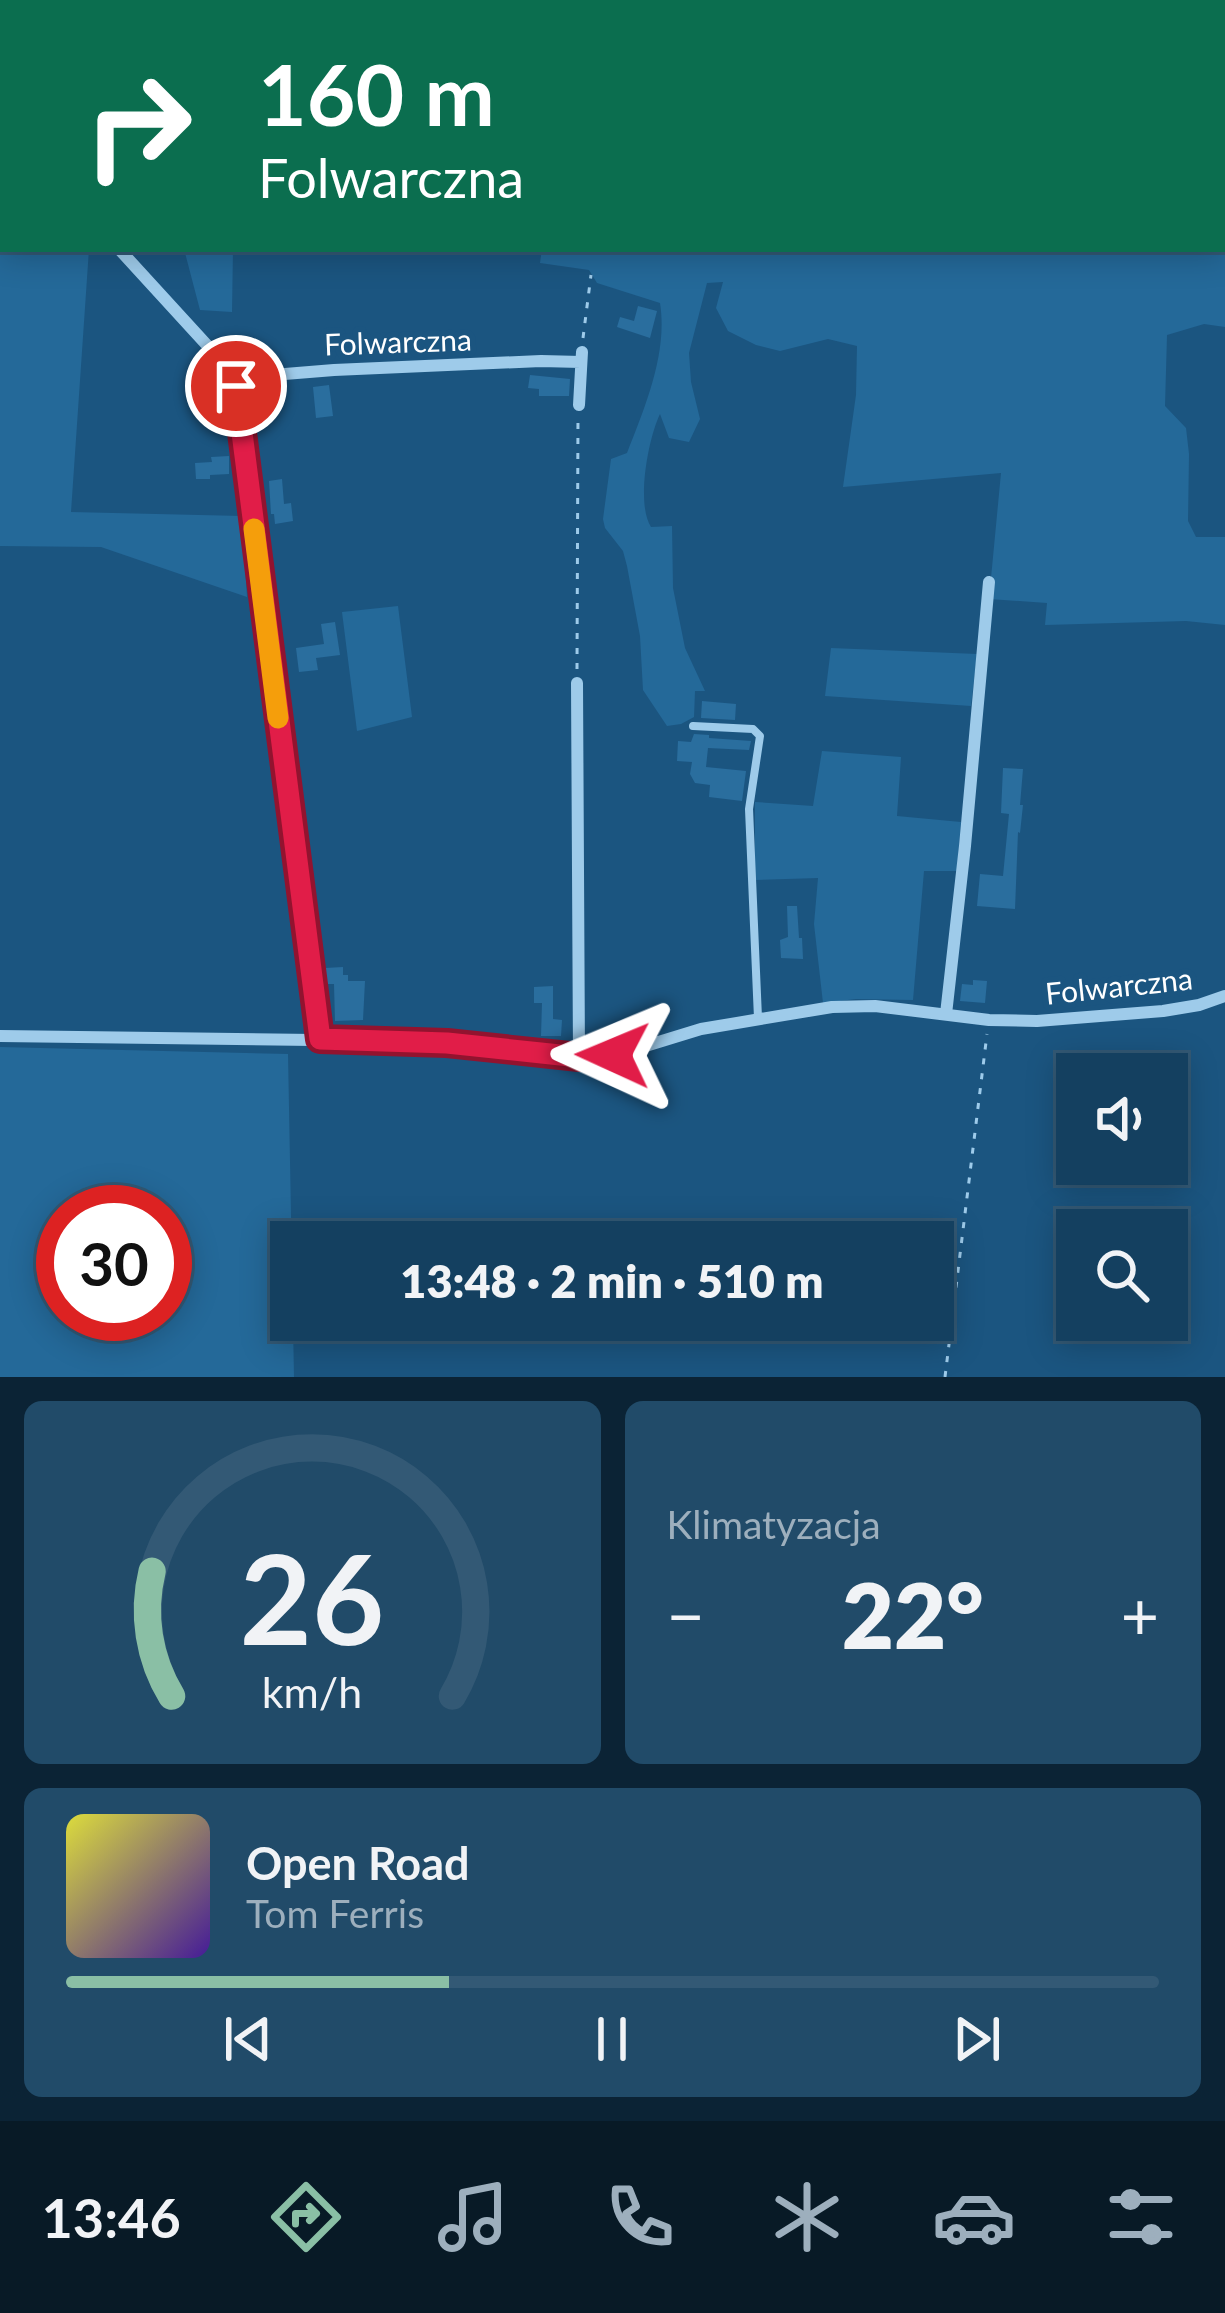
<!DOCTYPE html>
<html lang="pl">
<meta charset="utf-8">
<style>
body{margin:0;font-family:Lato,sans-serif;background:#214b69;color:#f1f3f6;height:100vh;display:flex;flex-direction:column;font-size:45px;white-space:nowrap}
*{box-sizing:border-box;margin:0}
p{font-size:39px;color:#9dafbd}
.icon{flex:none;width:66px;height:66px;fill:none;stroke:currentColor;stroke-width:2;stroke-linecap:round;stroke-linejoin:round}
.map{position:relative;height:1377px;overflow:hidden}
.side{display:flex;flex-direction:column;gap:24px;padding:24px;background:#0b2335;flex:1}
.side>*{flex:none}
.hud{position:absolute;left:0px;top:0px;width:1227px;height:252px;box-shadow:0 6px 30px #0003,0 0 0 3px #335975;background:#0b6e4f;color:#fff;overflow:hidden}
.tools{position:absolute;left:1056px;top:1053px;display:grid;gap:24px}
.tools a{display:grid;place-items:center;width:132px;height:132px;border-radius:0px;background:#144060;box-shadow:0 6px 30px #0003,0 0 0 3px #335975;font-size:60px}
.speed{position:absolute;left:36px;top:1185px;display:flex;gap:24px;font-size:60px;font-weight:700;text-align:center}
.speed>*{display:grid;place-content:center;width:156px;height:156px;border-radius:50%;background:#144060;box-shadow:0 6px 30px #0003,0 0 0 3px #335975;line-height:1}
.speed .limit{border:18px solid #d22;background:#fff;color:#111}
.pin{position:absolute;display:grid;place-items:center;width:102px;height:102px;color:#fff;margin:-51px;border:6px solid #fff;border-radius:50%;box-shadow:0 3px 12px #0007}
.me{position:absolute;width:132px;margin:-66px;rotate:271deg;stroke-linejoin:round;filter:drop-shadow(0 0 9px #0008)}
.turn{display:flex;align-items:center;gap:42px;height:252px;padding:0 60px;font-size:54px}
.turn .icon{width:156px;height:156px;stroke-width:2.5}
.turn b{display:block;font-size:84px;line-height:102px}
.big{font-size:90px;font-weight:800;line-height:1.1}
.side .widget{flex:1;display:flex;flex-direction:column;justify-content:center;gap:18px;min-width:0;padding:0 42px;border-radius:18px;background:#214b69}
.side .dial{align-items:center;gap:0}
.dial svg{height:312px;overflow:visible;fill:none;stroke:#335975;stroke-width:7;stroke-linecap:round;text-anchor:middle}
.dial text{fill:#f1f3f6;stroke:none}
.song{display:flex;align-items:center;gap:36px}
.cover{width:144px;height:144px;border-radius:18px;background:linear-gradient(135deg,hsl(60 70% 55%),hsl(260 70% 35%))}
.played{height:12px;border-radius:6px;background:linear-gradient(90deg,#8abfa5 35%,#335975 35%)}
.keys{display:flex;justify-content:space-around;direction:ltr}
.heat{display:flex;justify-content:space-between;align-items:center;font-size:66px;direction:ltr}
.side .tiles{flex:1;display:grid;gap:24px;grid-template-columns:1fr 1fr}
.widget:last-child{grid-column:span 2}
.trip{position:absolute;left:270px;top:1221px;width:684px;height:120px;border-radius:0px;background:#144060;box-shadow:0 6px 30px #0003,0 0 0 3px #335975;font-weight:800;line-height:120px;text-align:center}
.tab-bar{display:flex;height:192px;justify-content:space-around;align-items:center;background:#081a26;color:#9dafbd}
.tab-bar .icon{width:84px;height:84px}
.tab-bar .active{color:#8abfa5}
.tab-bar b{font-size:54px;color:#f1f3f6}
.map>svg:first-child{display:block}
.green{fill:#246999;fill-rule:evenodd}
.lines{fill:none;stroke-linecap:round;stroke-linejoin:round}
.stream{stroke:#91c8ec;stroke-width:4.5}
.river{stroke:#123d5e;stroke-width:24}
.building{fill:#2a6e9e}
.path{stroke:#9ecbea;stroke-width:3;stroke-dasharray:6 9;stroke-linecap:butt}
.lane{stroke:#9ecbea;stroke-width:8}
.street{stroke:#9ecbea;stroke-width:12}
.route-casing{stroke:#92132f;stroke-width:30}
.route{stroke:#e11d48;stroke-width:21}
.slow{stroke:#f59e0b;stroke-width:21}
.labels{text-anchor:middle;stroke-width:12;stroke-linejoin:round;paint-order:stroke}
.street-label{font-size:30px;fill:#fff;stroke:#1b5580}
</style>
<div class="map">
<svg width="1225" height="1377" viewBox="0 0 1225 1377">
<rect width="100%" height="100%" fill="#1b5580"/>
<!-- green -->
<path class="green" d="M 0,174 L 3,176 L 3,249 L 89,249 L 71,512 L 242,516 L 247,597 L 101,547 L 0,546 Z
M 1225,216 L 1225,327 L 1204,324 L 1167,335 L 1165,406 L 1186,428 L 1189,454 L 1188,521 L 1196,537 L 1225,537 L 1225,625 L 1186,621 L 1045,625 L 1047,603 L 989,599 L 1001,473 L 843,487 L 856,395 L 857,346 L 828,339 L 780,351 L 756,345 L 728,331 L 716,308 L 723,282 L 707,283 L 689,353 L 691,382 L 700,419 L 689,442 L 669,438 L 660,414 C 648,439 636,504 651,527 L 672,526 L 673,588 L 685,648 L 705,691 L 695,691 L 694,717 L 681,724 L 667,726 L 643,690 L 640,636 L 627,566 L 623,551 L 605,528 L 603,519 L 611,459 L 627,453 C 645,407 668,353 660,303 L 597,283 L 589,270 L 540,263 L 542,249 L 1224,249 Z
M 184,249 L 233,249 L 232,312 L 200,310 Z
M 398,606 L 412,717 L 357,731 L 342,612 Z
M 831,648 L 977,654 L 971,706 L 825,696 Z
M 822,751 L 901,757 L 897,816 L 961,822 L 957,871 L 924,871 L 913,1000 L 856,999 L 823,1003 L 814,924 L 818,878 L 755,880 L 755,802 L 813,806 Z
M 0,1047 L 288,1054 L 294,1377 L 0,1377 ZM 63,1212 L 165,1212 L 165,1314 L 63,1314 Z"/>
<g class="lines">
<!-- stream -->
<path class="stream" d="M 559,3 L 564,0"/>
<!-- river -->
<path class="river" d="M 183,0 L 201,3
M 1224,209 L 1225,210"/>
</g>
<!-- building -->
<path class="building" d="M 638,306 L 657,311 L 650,338 L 617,327 L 620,317 L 634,321 Z
M 530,375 L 570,379 L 569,396 L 539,396 L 539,389 L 528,388 Z
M 329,385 L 333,416 L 316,418 L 313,387 Z
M 229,456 L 229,474 L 210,475 L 210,479 L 196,479 L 195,463 L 212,462 L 211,457 Z
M 282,479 L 284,504 L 291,503 L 293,521 L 275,524 L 274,514 L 271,514 L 269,481 Z
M 335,622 L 340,655 L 316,658 L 318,670 L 299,672 L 296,648 L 324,644 L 321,624 Z
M 702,701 L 736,704 L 735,720 L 701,718 Z
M 694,734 L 709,735 L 709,738 L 751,741 L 749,750 L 708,748 L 706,767 L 746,771 L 742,801 L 709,797 L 710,785 L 695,783 L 690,774 L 692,762 L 677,761 L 678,741 L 691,742 Z
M 1003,768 L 1023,769 L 1020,805 L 1023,805 L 1020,833 L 1018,832 L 1015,909 L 977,906 L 980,874 L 1003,876 L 1009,814 L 1001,813 Z
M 787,906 L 797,906 L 799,938 L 802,938 L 803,959 L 781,958 L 780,940 L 788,937 Z
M 343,967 L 343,975 L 348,975 L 348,981 L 365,981 L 363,1020 L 335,1021 L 334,984 L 326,984 L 325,968 Z
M 973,980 L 987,981 L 985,1003 L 960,1001 L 962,984 L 973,985 Z
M 553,986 L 553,1019 L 562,1020 L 561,1036 L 541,1036 L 542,1003 L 534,1003 L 534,987 Z"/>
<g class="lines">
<!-- path -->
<path class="path" d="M 583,338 L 591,275
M 577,669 L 578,415
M 945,1377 L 987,1034"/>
<!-- lane -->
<path class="lane" d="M 693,726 L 753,729 L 760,736 L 749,809 L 758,1018"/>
<!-- street -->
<path class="street" d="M 0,162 L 3,163
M 119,249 L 237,378
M 579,405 L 582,352
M 577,683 L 579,1057
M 946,1014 L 965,846 L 989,582
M 0,1036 L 394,1041 L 472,1045 L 592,1057 L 626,1052 L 701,1029 L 832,1007 L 875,1006 L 989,1020 L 1037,1021 L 1163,1011 L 1199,1005 L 1225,996
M 320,1039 L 236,396 L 237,378 L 334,370 L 541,361 L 581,362"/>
</g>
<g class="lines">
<defs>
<path id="route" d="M 236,386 L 320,1039 L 447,1043 L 579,1057 L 613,1055"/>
</defs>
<!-- route casing -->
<use href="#route" class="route-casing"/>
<!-- route -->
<use href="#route" class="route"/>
<!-- slow -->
<path class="slow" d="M 254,529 L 278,718"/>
</g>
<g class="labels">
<!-- street labels -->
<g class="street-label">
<text transform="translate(398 343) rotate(-2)" y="10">Folwarczna</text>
<text transform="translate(1119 987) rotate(-6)" y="10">Folwarczna</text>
</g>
</g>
</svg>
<div class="tools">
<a><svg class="icon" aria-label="sound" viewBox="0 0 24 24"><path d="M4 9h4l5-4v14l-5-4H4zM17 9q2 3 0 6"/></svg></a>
<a><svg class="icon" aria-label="search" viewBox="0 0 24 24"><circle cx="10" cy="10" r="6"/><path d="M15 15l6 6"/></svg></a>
</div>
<div class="speed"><div class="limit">30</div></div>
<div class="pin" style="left:236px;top:386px;background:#d93025"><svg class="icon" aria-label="arrive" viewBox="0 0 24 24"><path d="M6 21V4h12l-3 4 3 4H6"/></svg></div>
<svg class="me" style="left:613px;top:1055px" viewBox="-20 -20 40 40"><path d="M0-17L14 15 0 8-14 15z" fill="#e11d48" stroke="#fff" stroke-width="4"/></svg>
<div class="trip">13:48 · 2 min · 510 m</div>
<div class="hud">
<div class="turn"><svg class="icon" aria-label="right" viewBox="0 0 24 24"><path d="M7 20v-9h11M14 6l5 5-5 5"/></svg><div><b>160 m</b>Folwarczna</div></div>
</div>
</div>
<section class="side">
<div class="tiles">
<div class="widget dial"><svg viewBox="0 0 100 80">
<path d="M14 69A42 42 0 1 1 86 69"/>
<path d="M14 69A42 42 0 0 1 9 37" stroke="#8abfa5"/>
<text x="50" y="56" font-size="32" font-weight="700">26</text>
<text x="50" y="72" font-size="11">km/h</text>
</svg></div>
<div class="widget"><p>Klimatyzacja</p>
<div class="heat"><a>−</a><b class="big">22°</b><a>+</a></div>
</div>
<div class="widget">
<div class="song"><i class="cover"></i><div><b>Open Road</b><p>Tom Ferris</p></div></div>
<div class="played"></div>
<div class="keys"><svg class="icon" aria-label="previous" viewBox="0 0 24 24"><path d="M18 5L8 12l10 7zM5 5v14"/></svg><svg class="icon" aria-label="pause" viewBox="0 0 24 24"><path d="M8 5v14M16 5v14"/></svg><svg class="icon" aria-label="next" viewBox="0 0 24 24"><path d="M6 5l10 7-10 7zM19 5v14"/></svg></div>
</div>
</div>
</section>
<nav class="tab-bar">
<b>13:46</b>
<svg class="icon active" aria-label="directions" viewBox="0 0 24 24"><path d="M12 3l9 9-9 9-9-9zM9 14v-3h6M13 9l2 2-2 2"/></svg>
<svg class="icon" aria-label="music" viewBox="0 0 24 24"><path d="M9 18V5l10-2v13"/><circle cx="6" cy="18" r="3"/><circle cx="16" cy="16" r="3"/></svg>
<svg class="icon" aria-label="phone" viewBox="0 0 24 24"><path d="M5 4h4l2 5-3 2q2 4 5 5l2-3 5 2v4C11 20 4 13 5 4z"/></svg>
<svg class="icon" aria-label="climate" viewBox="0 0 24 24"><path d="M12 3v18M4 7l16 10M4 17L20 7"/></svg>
<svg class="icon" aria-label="car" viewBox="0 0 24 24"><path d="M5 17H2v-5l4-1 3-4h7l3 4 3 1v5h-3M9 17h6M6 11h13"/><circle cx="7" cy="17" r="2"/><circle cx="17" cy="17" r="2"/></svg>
<svg class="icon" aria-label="filters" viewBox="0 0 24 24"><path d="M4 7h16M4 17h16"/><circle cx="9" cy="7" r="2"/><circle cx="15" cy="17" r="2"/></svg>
</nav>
